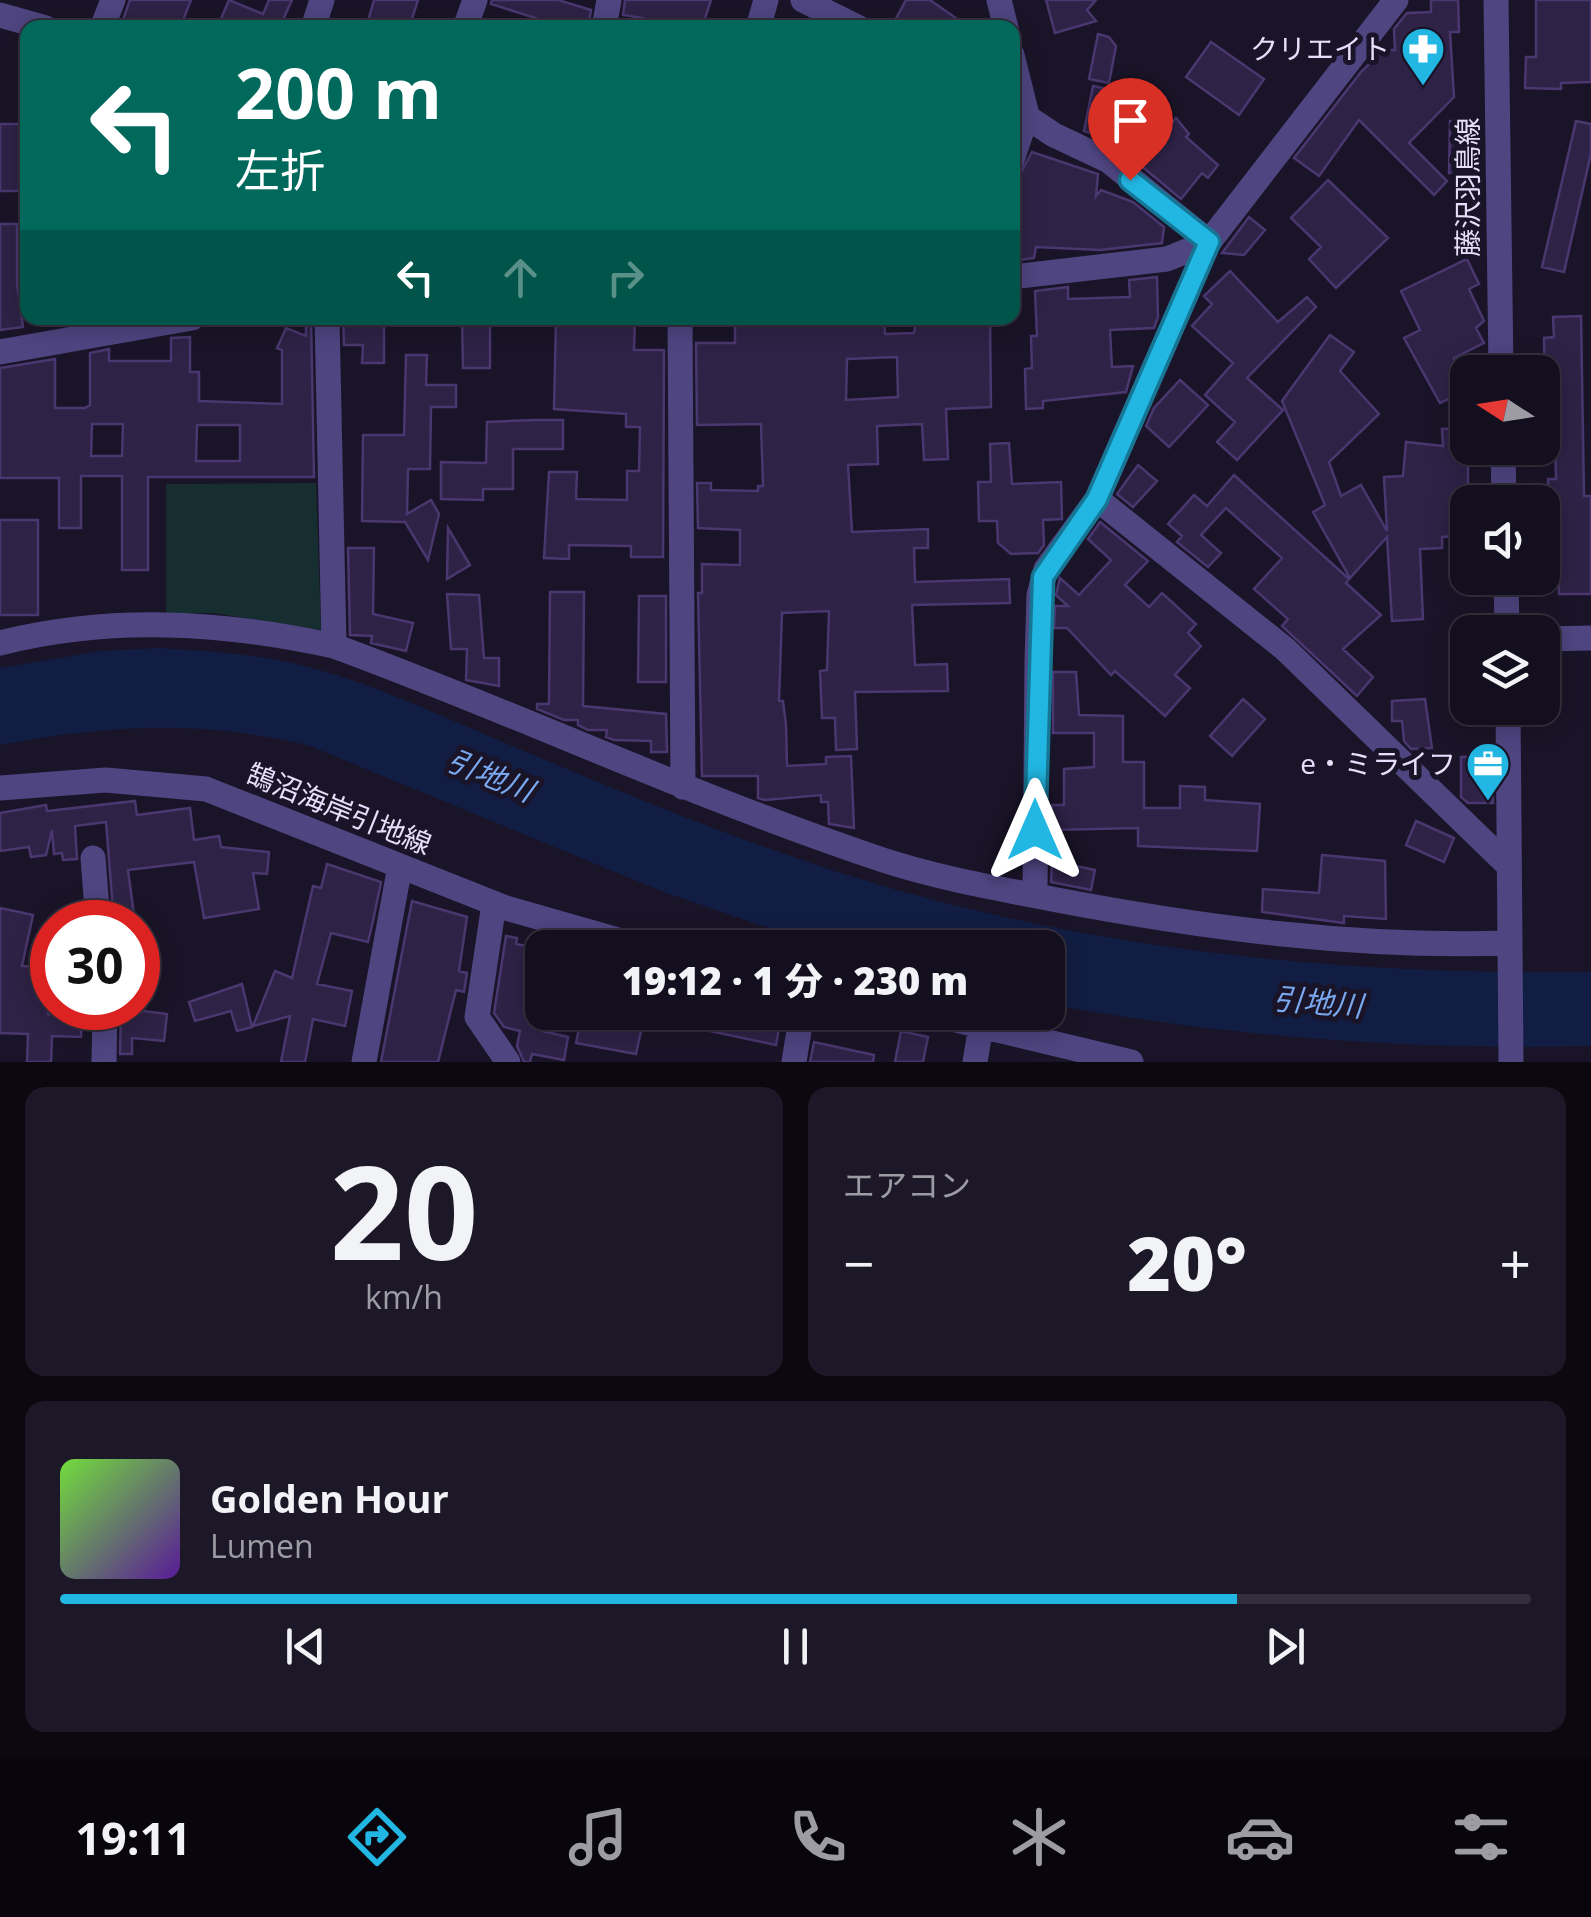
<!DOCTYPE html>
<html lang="ja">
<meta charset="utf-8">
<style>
body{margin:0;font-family:"Open Sans","Noto Sans JP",sans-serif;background:#1d1827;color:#f1f3f6;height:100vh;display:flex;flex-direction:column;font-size:38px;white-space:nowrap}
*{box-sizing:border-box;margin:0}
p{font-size:32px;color:#9d9ca4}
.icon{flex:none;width:55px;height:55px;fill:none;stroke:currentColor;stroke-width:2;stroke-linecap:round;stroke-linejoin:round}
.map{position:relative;height:1062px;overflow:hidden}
.side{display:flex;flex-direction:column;gap:25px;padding:25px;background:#0b0810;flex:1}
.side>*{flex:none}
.top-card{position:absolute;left:20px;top:20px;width:1000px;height:305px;border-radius:20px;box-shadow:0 5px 25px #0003,0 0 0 2px #332f3c;background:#00695c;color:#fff;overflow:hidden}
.needle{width:65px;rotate:282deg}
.fabs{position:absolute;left:1450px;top:355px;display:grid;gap:20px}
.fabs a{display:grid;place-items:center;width:110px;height:110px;border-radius:20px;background:#140f1e;box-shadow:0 5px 25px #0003,0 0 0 2px #332f3c;font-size:50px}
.speed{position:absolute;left:30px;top:900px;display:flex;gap:20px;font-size:50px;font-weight:700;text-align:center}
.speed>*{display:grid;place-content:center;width:130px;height:130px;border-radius:50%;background:#140f1e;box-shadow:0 5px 25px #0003,0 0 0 2px #332f3c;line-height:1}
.speed .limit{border:15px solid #d22;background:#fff;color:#111}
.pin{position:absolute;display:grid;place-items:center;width:85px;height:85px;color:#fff;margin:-102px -42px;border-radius:50% 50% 50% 0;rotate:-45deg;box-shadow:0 0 10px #0007}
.pin .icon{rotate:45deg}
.me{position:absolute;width:110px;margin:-55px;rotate:0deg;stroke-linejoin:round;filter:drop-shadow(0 0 8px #0008)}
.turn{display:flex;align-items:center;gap:35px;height:210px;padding:0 50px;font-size:45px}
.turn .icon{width:130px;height:130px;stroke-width:2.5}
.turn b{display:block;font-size:70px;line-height:85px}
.lanes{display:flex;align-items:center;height:95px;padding:0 50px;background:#0003;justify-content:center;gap:50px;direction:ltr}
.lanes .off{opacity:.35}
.big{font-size:75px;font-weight:800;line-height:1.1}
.side .card{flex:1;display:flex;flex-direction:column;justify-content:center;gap:15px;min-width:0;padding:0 35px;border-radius:20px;background:#1d1827}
.side .dial{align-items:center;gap:0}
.dial b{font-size:130px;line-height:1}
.song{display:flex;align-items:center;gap:30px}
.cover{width:120px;height:120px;border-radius:15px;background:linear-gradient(135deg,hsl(100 70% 55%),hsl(270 70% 35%))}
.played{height:10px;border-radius:5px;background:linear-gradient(90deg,#22b6e3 80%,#332f3c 80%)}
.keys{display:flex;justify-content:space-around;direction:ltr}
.heat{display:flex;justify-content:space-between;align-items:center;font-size:55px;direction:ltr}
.side .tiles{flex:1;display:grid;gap:25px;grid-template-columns:1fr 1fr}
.card:last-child{grid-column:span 2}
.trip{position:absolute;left:525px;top:930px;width:540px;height:100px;border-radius:20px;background:#140f1e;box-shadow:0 5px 25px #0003,0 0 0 2px #332f3c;font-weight:800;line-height:100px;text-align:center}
.tabs{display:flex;height:160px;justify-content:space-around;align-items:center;background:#08060c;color:#9d9ca4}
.tabs .icon{width:70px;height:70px}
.tabs .selected{color:#22b6e3}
.tabs b{font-size:45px;color:#f1f3f6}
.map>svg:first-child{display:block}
.green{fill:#172e31}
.water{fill:#121d43}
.building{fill:#2e2246;stroke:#4a376f;stroke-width:2.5;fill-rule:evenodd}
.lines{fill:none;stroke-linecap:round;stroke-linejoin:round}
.minor{stroke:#4f4581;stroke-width:25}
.route-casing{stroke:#167694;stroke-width:25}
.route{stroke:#22b6e3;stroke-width:18}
.labels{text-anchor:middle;stroke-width:10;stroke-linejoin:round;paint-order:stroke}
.poi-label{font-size:28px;fill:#e6dffb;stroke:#1a1428;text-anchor:end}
.street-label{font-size:28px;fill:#e6dffb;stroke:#1a1428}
.water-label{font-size:30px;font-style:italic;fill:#79a8ee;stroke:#1a1428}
</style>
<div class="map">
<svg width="1591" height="1062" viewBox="0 0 1591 1062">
<rect width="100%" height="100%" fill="#1a1428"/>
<!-- green -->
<path class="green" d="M 316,483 L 321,630 L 214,613 L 166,613 L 166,484 Z"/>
<!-- water -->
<path class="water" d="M 158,648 C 198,650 238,653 278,660 C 355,675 427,710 498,740 C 600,783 703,827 808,862 C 1059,948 1328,975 1591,972 L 1591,1046 C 1407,1050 1228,1037 1048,1004 L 1048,948 L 824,947 L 661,891 L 310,746 C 198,719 112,725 0,745 L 0,668 L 101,651 Z"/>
<!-- building -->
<path class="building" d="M 130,0 L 191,0 L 180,28 L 120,28 Z
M 229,0 L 263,14 L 269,0 L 292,0 L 282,22 L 294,28 L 217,28 Z
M 374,0 L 418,0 L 409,28 L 366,28 Z
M 492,0 L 558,0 L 591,10 L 588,28 L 567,28 L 491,4 Z
M 625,0 L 711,0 L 702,28 L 640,28 L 643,18 L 623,15 Z
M 906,0 L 930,0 L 970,28 L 891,28 Z
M 1046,0 L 1096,0 L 1087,10 L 1096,21 L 1055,33 Z
M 1431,0 L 1458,0 L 1459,32 L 1450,32 L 1454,97 L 1409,143 L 1447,181 L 1434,195 L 1359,120 L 1319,176 L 1294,158 L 1361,72 L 1383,50 L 1395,50 L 1394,29 L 1407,13 L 1431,12 Z
M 1536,0 L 1591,0 L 1591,82 L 1561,83 L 1561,89 L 1525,88 L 1526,57 L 1536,57 Z
M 1098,34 L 1109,37 L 1116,46 L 1109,83 L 1089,79 Z
M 1211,42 L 1264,79 L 1239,115 L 1186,77 Z
M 1093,86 L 1123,92 L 1117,122 L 1110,120 L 1107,138 L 1084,131 Z
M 1176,118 L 1189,134 L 1186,137 L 1218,165 L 1208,178 L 1202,173 L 1181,199 L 1139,164 Z
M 1450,121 L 1481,122 L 1478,173 L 1449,173 Z
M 1576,121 L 1591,124 L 1591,153 L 1564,272 L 1542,267 Z
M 0,124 L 28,124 L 28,191 L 0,191 Z
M 1032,152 L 1098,174 L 1096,196 L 1101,190 L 1133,202 L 1164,227 L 1162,243 L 1100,250 L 1036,247 L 1034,258 L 1012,261 L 1012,189 Z
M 1328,180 L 1388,238 L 1336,288 L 1309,259 L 1321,247 L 1291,218 Z
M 1249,217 L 1265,230 L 1244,255 L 1222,253 Z
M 0,224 L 17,224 L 17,284 L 23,327 L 0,330 Z
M 1467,259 L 1479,284 L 1469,289 L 1484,321 L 1476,328 L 1484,343 L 1454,358 L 1468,389 L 1440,403 L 1404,338 L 1420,330 L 1401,291 Z
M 1230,271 L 1278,322 L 1307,297 L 1316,307 L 1247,378 L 1283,410 L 1237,460 L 1217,442 L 1235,422 L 1205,395 L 1233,363 L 1192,326 L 1212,304 L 1204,296 Z
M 1157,277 L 1158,317 L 1154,328 L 1110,330 L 1112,367 L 1133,366 L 1126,392 L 1043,401 L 1043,408 L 1026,409 L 1025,369 L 1032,368 L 1031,336 L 1037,336 L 1035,291 L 1068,287 L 1068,299 L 1130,297 L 1129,280 Z
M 1581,316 L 1584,496 L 1591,496 L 1591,594 L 1559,594 L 1558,561 L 1549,561 L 1548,479 L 1556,479 L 1554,398 L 1545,398 L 1544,338 L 1554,337 L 1553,317 Z
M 306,318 L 311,318 L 314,477 L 148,477 L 148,570 L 122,570 L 122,476 L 81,476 L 81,528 L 59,528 L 59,478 L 0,478 L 0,368 L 55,359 L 55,408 L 85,408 L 90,405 L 90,353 L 109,349 L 109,361 L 171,361 L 171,338 L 190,337 L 190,372 L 199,372 L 199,401 L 282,404 L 282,350 L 277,348 L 286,328 L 306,336 ZM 92,424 L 123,424 L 122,456 L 91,456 ZM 197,425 L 240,425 L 240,461 L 196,461 Z
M 343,318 L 384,318 L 384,363 L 362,363 L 363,345 L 344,345 Z
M 462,318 L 490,318 L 490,368 L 463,368 Z
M 556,318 L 635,318 L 634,350 L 664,350 L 663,557 L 631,557 L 631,546 L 569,545 L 569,559 L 544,558 L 549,472 L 577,472 L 576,499 L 627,500 L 627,471 L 639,471 L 640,427 L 626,427 L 626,414 L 554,409 Z
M 735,318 L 884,318 L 885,334 L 914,333 L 917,318 L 990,318 L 991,407 L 946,409 L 948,459 L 924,460 L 922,424 L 877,426 L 878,464 L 848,465 L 852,532 L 928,529 L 928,548 L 914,548 L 915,582 L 1009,579 L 1010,603 L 912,605 L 915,665 L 947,664 L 948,691 L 855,692 L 857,749 L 836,750 L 835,718 L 822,718 L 821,694 L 820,671 L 827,670 L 829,611 L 782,613 L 779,701 L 783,701 L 786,725 L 787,766 L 826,764 L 826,757 L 851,756 L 854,828 L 829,824 L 828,802 L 821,802 L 821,795 L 765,800 L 758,798 L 758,776 L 702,776 L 698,593 L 702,593 L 702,564 L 740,565 L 740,530 L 698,528 L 697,483 L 711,483 L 711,490 L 758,491 L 758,486 L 763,486 L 761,424 L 697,425 L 696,343 L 735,343 ZM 897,357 L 898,397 L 846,400 L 847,359 Z
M 1330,335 L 1354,352 L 1340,371 L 1379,414 L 1329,462 L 1341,496 L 1361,485 L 1387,531 L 1384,477 L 1403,476 L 1406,442 L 1443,446 L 1442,429 L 1468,428 L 1468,535 L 1442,537 L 1442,548 L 1420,549 L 1423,619 L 1392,621 L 1387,537 L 1350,578 L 1313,512 L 1325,505 L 1282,401 Z
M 406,355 L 427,355 L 426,385 L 456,385 L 456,407 L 431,407 L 430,469 L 408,469 L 407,514 L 431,500 L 439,514 L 428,560 L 405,522 L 362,521 L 363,435 L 404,435 Z
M 1180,380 L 1208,405 L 1169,447 L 1146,426 L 1154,408 Z
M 534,420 L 563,420 L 563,449 L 513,449 L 513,489 L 483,489 L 483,500 L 441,499 L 441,462 L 486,463 L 487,422 Z
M 1009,443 L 1012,484 L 1061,482 L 1062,519 L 1043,520 L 1044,545 L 1038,553 L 1011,554 L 998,543 L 997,521 L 979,521 L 978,482 L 991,482 L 990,444 Z
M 1138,465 L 1157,481 L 1133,507 L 1117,494 Z
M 1234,475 L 1349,579 L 1346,583 L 1381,615 L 1343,649 L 1373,677 L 1357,696 L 1282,626 L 1288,619 L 1254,589 L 1282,558 L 1226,508 L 1201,535 L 1221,553 L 1208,567 L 1177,542 L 1182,536 L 1168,524 L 1194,495 L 1207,506 Z
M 0,520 L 38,520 L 38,615 L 0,615 Z
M 1100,522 L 1148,561 L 1125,585 L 1149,607 L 1162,593 L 1196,624 L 1188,633 L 1201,646 L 1175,675 L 1190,688 L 1165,716 L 1115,671 L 1111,675 L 1067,628 L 1054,628 L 1055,606 L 1068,606 L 1056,595 L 1060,578 L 1079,595 L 1111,560 L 1088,539 Z
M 448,528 L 470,565 L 447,579 Z
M 348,548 L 374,548 L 373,614 L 413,623 L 406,651 L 371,643 L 372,636 L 350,635 Z
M 550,592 L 584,592 L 583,706 L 666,714 L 667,752 L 651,752 L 651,741 L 614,740 L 606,737 L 607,730 L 588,730 L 578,725 L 578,720 L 564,720 L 537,709 L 537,704 L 549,704 Z
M 447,594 L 479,595 L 484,658 L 499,658 L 499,686 L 466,680 L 467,649 L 451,649 Z
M 639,596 L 666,596 L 666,682 L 638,682 Z
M 1053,672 L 1076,672 L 1079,715 L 1123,716 L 1123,762 L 1144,762 L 1144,808 L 1180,808 L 1180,786 L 1205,787 L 1205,800 L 1260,804 L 1257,851 L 1138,846 L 1138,828 L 1052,830 L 1052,805 L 1064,805 L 1064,769 L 1094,767 L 1094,733 L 1053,733 Z
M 1243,699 L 1265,719 L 1232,756 L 1210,736 Z
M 1425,699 L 1432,748 L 1411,749 L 1404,741 L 1402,721 L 1392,721 L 1392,701 Z
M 1492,756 L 1493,803 L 1468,803 L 1461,797 L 1461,757 Z
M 135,801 L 137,815 L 190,808 L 194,840 L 219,836 L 221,847 L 269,852 L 267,874 L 253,873 L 259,909 L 204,918 L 194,862 L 128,870 L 135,922 L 114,922 L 106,822 L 75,826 L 77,859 L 63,860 L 62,853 L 54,854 L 52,830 L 46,855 L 31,857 L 29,847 L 0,851 L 0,813 L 46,805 L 47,811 Z
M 1416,821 L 1454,838 L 1444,862 L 1406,845 Z
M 1322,855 L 1385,861 L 1386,919 L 1344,916 L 1344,923 L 1262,912 L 1263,889 L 1319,893 Z
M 1052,861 L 1095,870 L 1091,890 L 1051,882 Z
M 327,864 L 381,882 L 373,921 L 368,942 L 331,933 L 317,984 L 352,991 L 345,1026 L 313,1019 L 305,1062 L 281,1062 L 290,1016 L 253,1026 L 275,971 L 292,978 L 313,886 L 321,888 Z
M 412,901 L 467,917 L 459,971 L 467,973 L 464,992 L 456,990 L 438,1062 L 381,1062 Z
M 0,908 L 33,915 L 22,966 L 49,967 L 48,1014 L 82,1016 L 81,1037 L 52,1036 L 51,1062 L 27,1062 L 28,1034 L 0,1033 Z
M 506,936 L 517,938 L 516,944 L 542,949 L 542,1031 L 568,1037 L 564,1060 L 532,1054 L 530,1062 L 524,1062 L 517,1046 L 520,1031 L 504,1027 L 494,1013 Z
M 242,984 L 252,1027 L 237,1031 L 231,1011 L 195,1021 L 189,1002 Z
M 121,1008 L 167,1014 L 164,1041 L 132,1038 L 132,1054 L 120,1054 Z
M 664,1012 L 782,1012 L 776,1045 L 663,1021 Z
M 581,1019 L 641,1031 L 636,1054 L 576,1043 Z
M 901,1031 L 928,1037 L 923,1062 L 895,1062 Z
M 814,1042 L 874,1055 L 873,1062 L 810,1062 Z"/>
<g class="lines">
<!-- minor -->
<path class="minor" d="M 803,0 L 859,28
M 999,0 L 1006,28
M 1496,0 L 1501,372
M 0,15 L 46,28
M 102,28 L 113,0
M 313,28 L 322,0
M 465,28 L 475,0
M 604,28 L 609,0
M 758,28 L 766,0
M 1012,55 L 1027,115 L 1012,160
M 1012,107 L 1054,135 L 1109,161 L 1209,242
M 1012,277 L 1167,259 L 1209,242
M 327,318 L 334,646
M 680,318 L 683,787
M 0,352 L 192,318
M 1503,448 L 1504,502
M 1097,499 L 1285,649 L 1509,866
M 1506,578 L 1507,632
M 1542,639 L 1591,638
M 0,643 C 112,615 223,622 334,646 C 519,714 696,798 883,860 C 938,878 995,888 1052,899 C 1203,928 1356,948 1509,943
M 1508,708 L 1511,1062
M 0,788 L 106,780 L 206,789 L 506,908 L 646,948
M 93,858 L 98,922
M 1035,895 L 1037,660 L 1039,595 L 1046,569 L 1097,499 L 1209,242 L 1396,0
M 494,904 L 477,1017 L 508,1062
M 923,1012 L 1131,1062
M 104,1062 L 105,1008
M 364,1062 L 400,866
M 794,1062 L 802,1012
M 975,1062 L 981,1026"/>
</g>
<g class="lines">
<defs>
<path id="route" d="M 1035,830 L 1043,577 L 1097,499 L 1209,242 L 1130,180"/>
</defs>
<!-- route casing -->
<use href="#route" class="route-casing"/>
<!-- route -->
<use href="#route" class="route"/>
</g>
<!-- icons -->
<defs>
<symbol id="pharmacy-pin" viewBox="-11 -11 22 30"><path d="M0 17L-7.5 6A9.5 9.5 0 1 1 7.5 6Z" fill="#22b6e3" stroke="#1a1428"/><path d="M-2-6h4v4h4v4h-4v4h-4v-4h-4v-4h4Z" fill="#fff"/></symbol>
<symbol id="office-pin" viewBox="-11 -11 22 30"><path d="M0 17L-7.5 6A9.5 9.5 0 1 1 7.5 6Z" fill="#22b6e3" stroke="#1a1428"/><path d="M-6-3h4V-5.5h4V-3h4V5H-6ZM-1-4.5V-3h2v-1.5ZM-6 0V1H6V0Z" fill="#fff"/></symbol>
</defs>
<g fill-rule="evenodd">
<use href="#pharmacy-pin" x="1398" y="24" width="50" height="68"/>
<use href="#office-pin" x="1463" y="739" width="50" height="68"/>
</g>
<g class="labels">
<!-- poi labels -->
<g class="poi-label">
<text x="1390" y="59">クリエイト</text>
<text x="1456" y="774">e・ミライフ</text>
</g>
<!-- street labels -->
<g class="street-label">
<text transform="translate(1468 187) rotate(-90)" y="10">藤沢羽鳥線</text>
<text transform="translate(339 809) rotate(22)" y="10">鵠沼海岸引地線</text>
</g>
<!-- water labels -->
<g class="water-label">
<text transform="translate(490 776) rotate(22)" y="10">引地川</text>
<text transform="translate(1318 1003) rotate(5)" y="10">引地川</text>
</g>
</g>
</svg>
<div class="fabs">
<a><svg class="needle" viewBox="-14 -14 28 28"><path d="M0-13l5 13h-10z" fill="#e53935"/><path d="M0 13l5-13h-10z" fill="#9d9ca4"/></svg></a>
<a><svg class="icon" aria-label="sound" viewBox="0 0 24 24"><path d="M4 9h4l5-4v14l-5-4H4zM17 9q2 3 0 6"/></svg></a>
<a><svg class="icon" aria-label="layers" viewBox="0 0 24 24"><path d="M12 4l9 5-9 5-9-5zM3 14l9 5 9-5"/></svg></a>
</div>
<div class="speed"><div class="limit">30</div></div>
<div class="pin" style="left:1130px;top:180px;background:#d93025"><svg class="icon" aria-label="arrive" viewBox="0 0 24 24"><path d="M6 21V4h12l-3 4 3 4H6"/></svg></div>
<svg class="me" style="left:1035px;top:830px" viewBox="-20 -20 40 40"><path d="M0-17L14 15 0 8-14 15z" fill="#22b6e3" stroke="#fff" stroke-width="4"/></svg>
<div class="trip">19:12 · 1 分 · 230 m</div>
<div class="top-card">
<div class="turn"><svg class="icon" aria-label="left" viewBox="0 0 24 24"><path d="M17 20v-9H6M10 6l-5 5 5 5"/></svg><div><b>200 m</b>左折</div></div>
<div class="lanes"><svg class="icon" aria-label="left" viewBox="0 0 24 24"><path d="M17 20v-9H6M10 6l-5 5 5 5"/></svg><svg class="icon off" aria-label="ahead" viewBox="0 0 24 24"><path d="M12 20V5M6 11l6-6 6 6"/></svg><svg class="icon off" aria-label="right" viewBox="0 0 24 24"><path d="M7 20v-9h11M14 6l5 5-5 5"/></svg></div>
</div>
</div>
<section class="side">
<div class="tiles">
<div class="card dial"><b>20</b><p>km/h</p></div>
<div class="card"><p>エアコン</p>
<div class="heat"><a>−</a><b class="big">20°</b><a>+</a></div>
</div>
<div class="card">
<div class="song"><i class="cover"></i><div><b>Golden Hour</b><p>Lumen</p></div></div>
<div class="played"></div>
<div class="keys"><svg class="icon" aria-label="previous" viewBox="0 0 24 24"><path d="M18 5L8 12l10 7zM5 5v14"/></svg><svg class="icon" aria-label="pause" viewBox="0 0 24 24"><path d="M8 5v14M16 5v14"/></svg><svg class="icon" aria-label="next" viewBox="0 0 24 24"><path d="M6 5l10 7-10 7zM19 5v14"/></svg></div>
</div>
</div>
</section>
<nav class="tabs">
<b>19:11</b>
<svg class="icon selected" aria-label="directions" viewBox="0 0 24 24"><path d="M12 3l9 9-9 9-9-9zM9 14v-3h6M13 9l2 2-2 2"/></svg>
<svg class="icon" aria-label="music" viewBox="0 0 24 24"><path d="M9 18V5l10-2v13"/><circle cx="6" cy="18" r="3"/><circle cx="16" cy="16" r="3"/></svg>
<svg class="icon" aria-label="phone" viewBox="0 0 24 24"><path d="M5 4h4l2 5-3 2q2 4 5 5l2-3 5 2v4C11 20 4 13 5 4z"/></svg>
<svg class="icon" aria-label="climate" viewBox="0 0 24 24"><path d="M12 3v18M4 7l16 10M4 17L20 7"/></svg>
<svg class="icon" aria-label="car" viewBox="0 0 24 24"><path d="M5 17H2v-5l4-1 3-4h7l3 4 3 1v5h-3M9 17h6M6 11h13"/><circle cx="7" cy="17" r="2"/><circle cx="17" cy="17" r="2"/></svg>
<svg class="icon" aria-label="filters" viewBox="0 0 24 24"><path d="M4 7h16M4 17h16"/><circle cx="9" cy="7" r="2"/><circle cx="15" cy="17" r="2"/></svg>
</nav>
